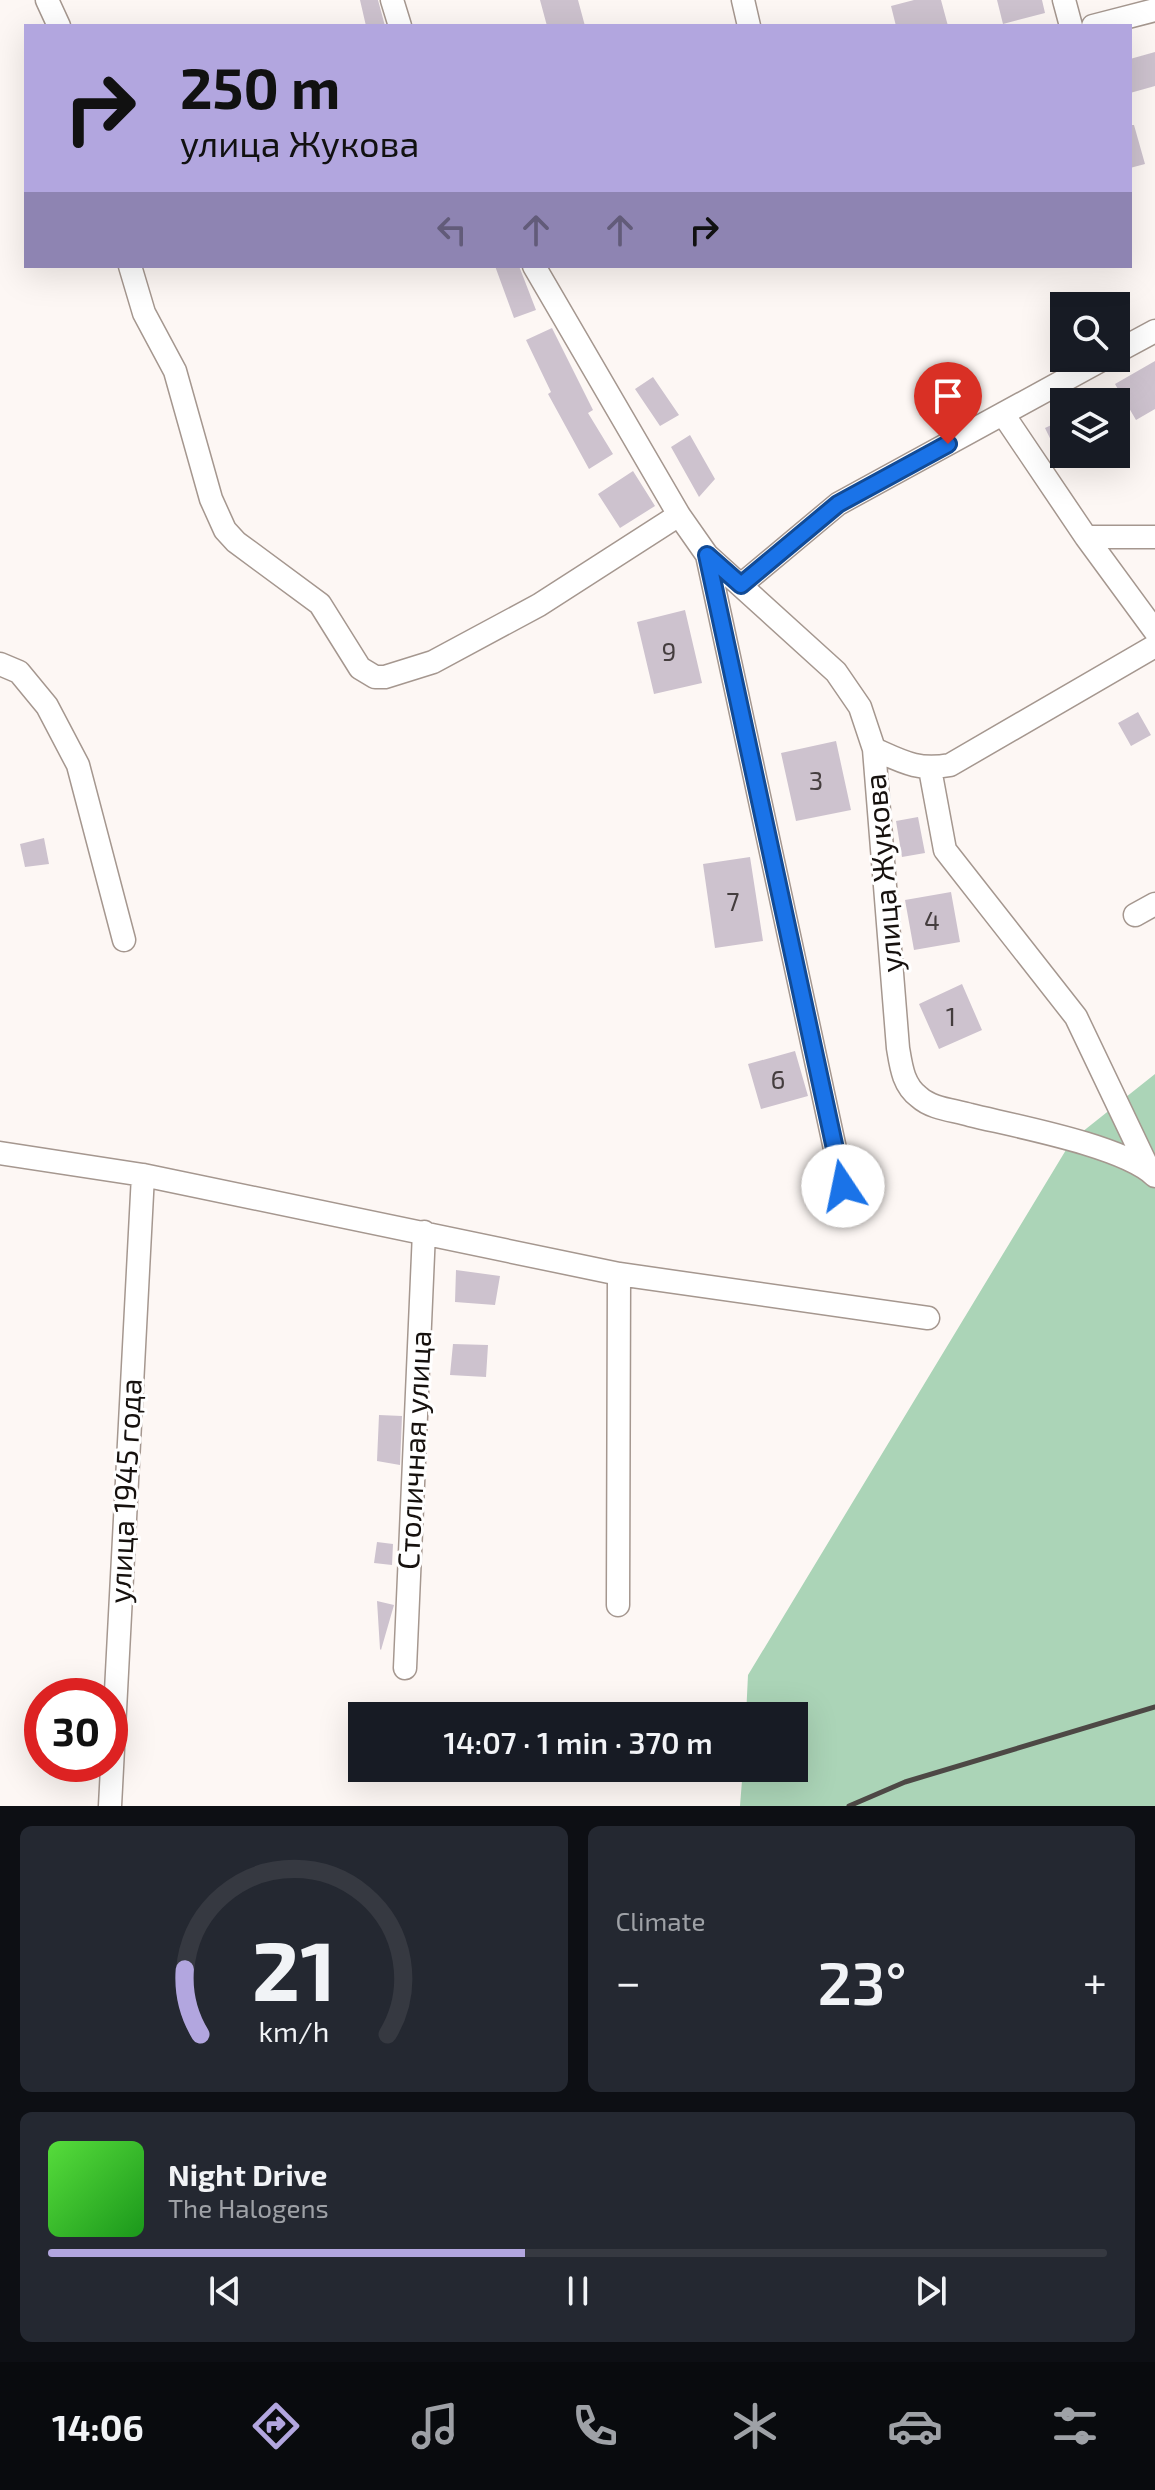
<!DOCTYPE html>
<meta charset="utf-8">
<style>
body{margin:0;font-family:"Exo 2",sans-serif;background:#242831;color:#f1f3f6;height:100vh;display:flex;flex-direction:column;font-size:30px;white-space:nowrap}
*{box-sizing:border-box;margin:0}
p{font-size:26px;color:#9ea1a6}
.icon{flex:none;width:44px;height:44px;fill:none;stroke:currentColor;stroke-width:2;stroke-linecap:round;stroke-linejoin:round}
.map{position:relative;height:1806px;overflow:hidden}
.panel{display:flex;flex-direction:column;gap:20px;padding:20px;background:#0d0f14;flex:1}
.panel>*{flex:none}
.hud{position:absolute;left:24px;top:24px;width:1108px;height:244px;border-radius:0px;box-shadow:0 8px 32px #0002;background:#b2a6df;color:#111;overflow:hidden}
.fabs{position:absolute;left:1050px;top:292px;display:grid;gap:16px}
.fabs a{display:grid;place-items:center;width:80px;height:80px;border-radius:0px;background:#171b24;box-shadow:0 8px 32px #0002;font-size:40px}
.speed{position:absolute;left:24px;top:1678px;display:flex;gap:16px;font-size:40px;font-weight:700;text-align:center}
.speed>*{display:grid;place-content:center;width:104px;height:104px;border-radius:50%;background:#171b24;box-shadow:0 8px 32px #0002;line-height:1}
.speed .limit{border:12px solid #d22;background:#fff;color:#111}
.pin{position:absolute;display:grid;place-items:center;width:68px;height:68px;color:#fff;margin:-82px -34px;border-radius:50% 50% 50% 0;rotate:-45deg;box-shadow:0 0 8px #0007}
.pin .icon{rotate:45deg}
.me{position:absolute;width:88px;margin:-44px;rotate:349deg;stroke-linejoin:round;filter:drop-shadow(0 0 6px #0008)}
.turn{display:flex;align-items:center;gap:28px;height:168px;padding:0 24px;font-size:36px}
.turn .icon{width:104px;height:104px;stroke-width:2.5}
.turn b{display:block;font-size:56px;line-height:68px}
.lanes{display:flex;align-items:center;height:76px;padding:0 24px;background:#0003;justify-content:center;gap:40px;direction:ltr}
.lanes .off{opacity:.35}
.big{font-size:60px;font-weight:600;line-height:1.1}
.panel .widget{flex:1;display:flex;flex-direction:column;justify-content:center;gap:12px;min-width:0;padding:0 28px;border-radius:12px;background:#242831}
.panel .dial{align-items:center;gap:0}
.dial svg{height:208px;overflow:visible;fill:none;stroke:#363941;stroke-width:7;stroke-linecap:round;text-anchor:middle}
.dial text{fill:#f1f3f6;stroke:none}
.song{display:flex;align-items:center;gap:24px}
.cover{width:96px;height:96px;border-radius:12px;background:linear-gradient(135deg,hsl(110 70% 55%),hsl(120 70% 35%))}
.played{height:8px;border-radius:4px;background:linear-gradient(90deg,#b2a6df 45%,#363941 45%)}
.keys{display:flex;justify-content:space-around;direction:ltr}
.heat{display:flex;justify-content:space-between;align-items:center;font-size:44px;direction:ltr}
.panel .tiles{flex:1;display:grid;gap:20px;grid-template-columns:1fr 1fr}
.widget:last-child{grid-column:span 2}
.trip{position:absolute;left:348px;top:1702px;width:460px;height:80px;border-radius:0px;background:#171b24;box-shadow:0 8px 32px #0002;font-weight:600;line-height:80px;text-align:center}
.tab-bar{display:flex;height:128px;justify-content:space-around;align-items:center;background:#090b0e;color:#9ea1a6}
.tab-bar .icon{width:56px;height:56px}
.tab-bar .current{color:#b2a6df}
.tab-bar b{font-size:36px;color:#f1f3f6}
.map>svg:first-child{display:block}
.green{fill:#abd4b7}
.building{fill:#cdc2ce}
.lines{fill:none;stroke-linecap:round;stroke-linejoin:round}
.minor-casing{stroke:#a5978f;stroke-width:25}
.minor{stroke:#fff;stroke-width:22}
.rail{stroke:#4d4845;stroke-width:5}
.route-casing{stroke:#114b97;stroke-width:20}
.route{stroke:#1a73e8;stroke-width:14}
.labels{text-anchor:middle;stroke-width:6;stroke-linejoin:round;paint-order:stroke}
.number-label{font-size:26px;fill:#443d3e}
.street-label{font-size:30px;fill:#16110e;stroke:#fff}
</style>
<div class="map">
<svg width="1155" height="1806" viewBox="0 0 1155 1806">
<rect width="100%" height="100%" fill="#fdf7f4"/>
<!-- green -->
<path class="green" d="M 1155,1074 L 1155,1806 L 740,1806 L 743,1768 L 794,1768 L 794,1716 L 746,1716 L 748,1675 L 1072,1140 Z"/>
<!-- building -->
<path class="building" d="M 360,0 L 378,0 L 385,26 L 366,26 Z
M 540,0 L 578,0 L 585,26 L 547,26 Z
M 914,0 L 941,0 L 948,26 L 896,26 L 891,6 Z
M 997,0 L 1042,0 L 1045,13 L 1003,24 Z
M 1155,52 L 1155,86 L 1130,93 L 1130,59 Z
M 1130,125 L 1134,125 L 1145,164 L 1130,168 Z
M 495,266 L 519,266 L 536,310 L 514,318 Z
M 552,328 L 593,410 L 588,413 L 613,454 L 589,469 L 548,394 L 551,392 L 526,340 Z
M 1155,361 L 1155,409 L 1136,420 L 1115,384 Z
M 653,377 L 679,415 L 660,426 L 635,389 Z
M 1064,419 L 1064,467 L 1045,428 Z
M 690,435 L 715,479 L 699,497 L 671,447 Z
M 633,471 L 655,506 L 620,528 L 598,494 Z
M 685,610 L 702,683 L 654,694 L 637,622 Z
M 1138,712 L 1151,735 L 1131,746 L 1118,723 Z
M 836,741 L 851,810 L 796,821 L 781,753 Z
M 918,817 L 925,853 L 902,857 L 896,821 Z
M 44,838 L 49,864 L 25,867 L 20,844 Z
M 750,857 L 763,941 L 715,948 L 703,864 Z
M 951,892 L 960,942 L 914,950 L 905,900 Z
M 962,984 L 982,1030 L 939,1049 L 919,1004 Z
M 795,1051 L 808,1096 L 761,1109 L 748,1064 Z
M 456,1270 L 500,1276 L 495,1305 L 455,1302 Z
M 453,1344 L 488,1345 L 486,1377 L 450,1375 Z
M 379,1415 L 402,1416 L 400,1465 L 377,1461 Z
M 377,1542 L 393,1544 L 392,1565 L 374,1563 Z
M 377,1601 L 394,1605 L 381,1650 L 380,1649 Z"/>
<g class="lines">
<defs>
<path id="minor" d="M 47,0 L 59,26
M 392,0 L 400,26
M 743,0 L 749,26
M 1064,0 L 1071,26
M 1093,26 L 1155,10
M 130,266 L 144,313 L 175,371 L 211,499 L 225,530 L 236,542 L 320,604 L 360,668 L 375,677 L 385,677 L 433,662 L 539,605 L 679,515
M 534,266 L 679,515 L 707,555 L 836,672 L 860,707 L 874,749 L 898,1048 C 901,1066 903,1085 919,1097 C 932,1109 954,1110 970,1115 C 1015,1126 1124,1146 1155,1176
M 1116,352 L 1155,331
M 1003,414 L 1086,537 L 1155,631
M 1086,537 L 1155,537
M 707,555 L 843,1186
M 741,585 L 838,504 L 1105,358
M 0,664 L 19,672 L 47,706 L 78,765 L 124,940
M 874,749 C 903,762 918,771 950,765 L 1155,646
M 930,769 L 945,850 L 1076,1017 L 1149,1170
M 1135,915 L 1155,904
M 0,1153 L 143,1175 L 619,1274 L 928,1318
M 618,1605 L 619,1274
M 405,1668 L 424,1232
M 110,1806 L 143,1175"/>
</defs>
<!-- minor casing -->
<use href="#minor" class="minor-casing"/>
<!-- minor -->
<use href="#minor" class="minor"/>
<!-- rail -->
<path class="rail" d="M 849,1806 L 905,1782 L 1155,1707"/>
</g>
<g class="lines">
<defs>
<path id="route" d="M 843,1186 L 707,555 L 741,585 L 838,504 L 948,444"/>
</defs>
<!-- route casing -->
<use href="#route" class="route-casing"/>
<!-- route -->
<use href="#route" class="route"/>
</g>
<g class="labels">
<!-- number labels -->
<g class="number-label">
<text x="669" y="661">9</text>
<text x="816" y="790">3</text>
<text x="733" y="911">7</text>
<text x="932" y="930">4</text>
<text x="951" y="1026">1</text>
<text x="778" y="1089">6</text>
</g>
<!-- street labels -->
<g class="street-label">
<text transform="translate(884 873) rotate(-95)" y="10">улица Жукова</text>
<text transform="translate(415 1450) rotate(-87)" y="10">Столичная улица</text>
<text transform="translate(126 1491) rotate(-87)" y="10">улица 1945 года</text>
</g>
</g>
</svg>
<div class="fabs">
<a><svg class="icon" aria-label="search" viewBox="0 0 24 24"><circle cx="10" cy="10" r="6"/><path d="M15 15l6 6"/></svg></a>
<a><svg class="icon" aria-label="layers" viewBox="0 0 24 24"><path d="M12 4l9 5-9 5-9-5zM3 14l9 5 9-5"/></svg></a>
</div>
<div class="speed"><div class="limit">30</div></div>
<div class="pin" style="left:948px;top:444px;background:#d93025"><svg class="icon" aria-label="arrive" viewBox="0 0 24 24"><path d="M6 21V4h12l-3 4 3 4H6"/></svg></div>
<svg class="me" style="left:843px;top:1186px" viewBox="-20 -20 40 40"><circle r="19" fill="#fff"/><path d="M0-13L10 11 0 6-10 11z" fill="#1a73e8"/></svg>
<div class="trip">14:07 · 1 min · 370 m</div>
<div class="hud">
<div class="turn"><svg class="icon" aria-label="right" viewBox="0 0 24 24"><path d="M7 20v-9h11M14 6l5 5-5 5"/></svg><div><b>250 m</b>улица Жукова</div></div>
<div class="lanes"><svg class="icon off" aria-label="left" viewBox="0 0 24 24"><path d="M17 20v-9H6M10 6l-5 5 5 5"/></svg><svg class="icon off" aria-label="ahead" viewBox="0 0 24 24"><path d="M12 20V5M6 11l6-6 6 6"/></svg><svg class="icon off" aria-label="ahead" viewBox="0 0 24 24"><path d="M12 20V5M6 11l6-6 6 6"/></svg><svg class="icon" aria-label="right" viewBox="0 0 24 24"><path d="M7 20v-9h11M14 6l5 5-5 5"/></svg></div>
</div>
</div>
<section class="panel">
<div class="tiles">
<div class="widget dial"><svg viewBox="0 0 100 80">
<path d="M14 69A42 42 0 1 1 86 69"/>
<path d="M14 69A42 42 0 0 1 8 44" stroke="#b2a6df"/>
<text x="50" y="56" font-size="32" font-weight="700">21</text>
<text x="50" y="72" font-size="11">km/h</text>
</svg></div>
<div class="widget"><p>Climate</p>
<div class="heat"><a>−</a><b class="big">23°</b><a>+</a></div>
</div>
<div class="widget">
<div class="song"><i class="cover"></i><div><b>Night Drive</b><p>The Halogens</p></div></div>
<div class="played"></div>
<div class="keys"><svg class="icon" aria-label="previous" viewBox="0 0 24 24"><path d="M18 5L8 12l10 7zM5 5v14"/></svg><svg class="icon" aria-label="pause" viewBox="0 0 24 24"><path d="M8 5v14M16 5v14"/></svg><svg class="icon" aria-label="next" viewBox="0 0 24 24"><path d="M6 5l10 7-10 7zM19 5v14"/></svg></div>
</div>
</div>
</section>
<nav class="tab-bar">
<b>14:06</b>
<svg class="icon current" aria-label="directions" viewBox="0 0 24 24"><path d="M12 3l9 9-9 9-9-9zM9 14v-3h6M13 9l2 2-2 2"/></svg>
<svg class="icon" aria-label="music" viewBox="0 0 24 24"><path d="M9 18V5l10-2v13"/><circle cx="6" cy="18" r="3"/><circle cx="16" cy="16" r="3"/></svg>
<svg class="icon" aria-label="phone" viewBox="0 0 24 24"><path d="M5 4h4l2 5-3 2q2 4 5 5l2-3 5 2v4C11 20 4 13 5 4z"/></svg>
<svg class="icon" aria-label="climate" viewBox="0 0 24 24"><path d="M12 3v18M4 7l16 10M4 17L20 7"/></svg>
<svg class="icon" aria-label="car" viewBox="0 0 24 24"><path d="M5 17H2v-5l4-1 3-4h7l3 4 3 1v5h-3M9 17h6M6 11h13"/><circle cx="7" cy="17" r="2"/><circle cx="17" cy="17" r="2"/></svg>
<svg class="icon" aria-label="filters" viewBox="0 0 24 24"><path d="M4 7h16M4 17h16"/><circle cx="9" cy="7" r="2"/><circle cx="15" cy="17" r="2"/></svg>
</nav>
